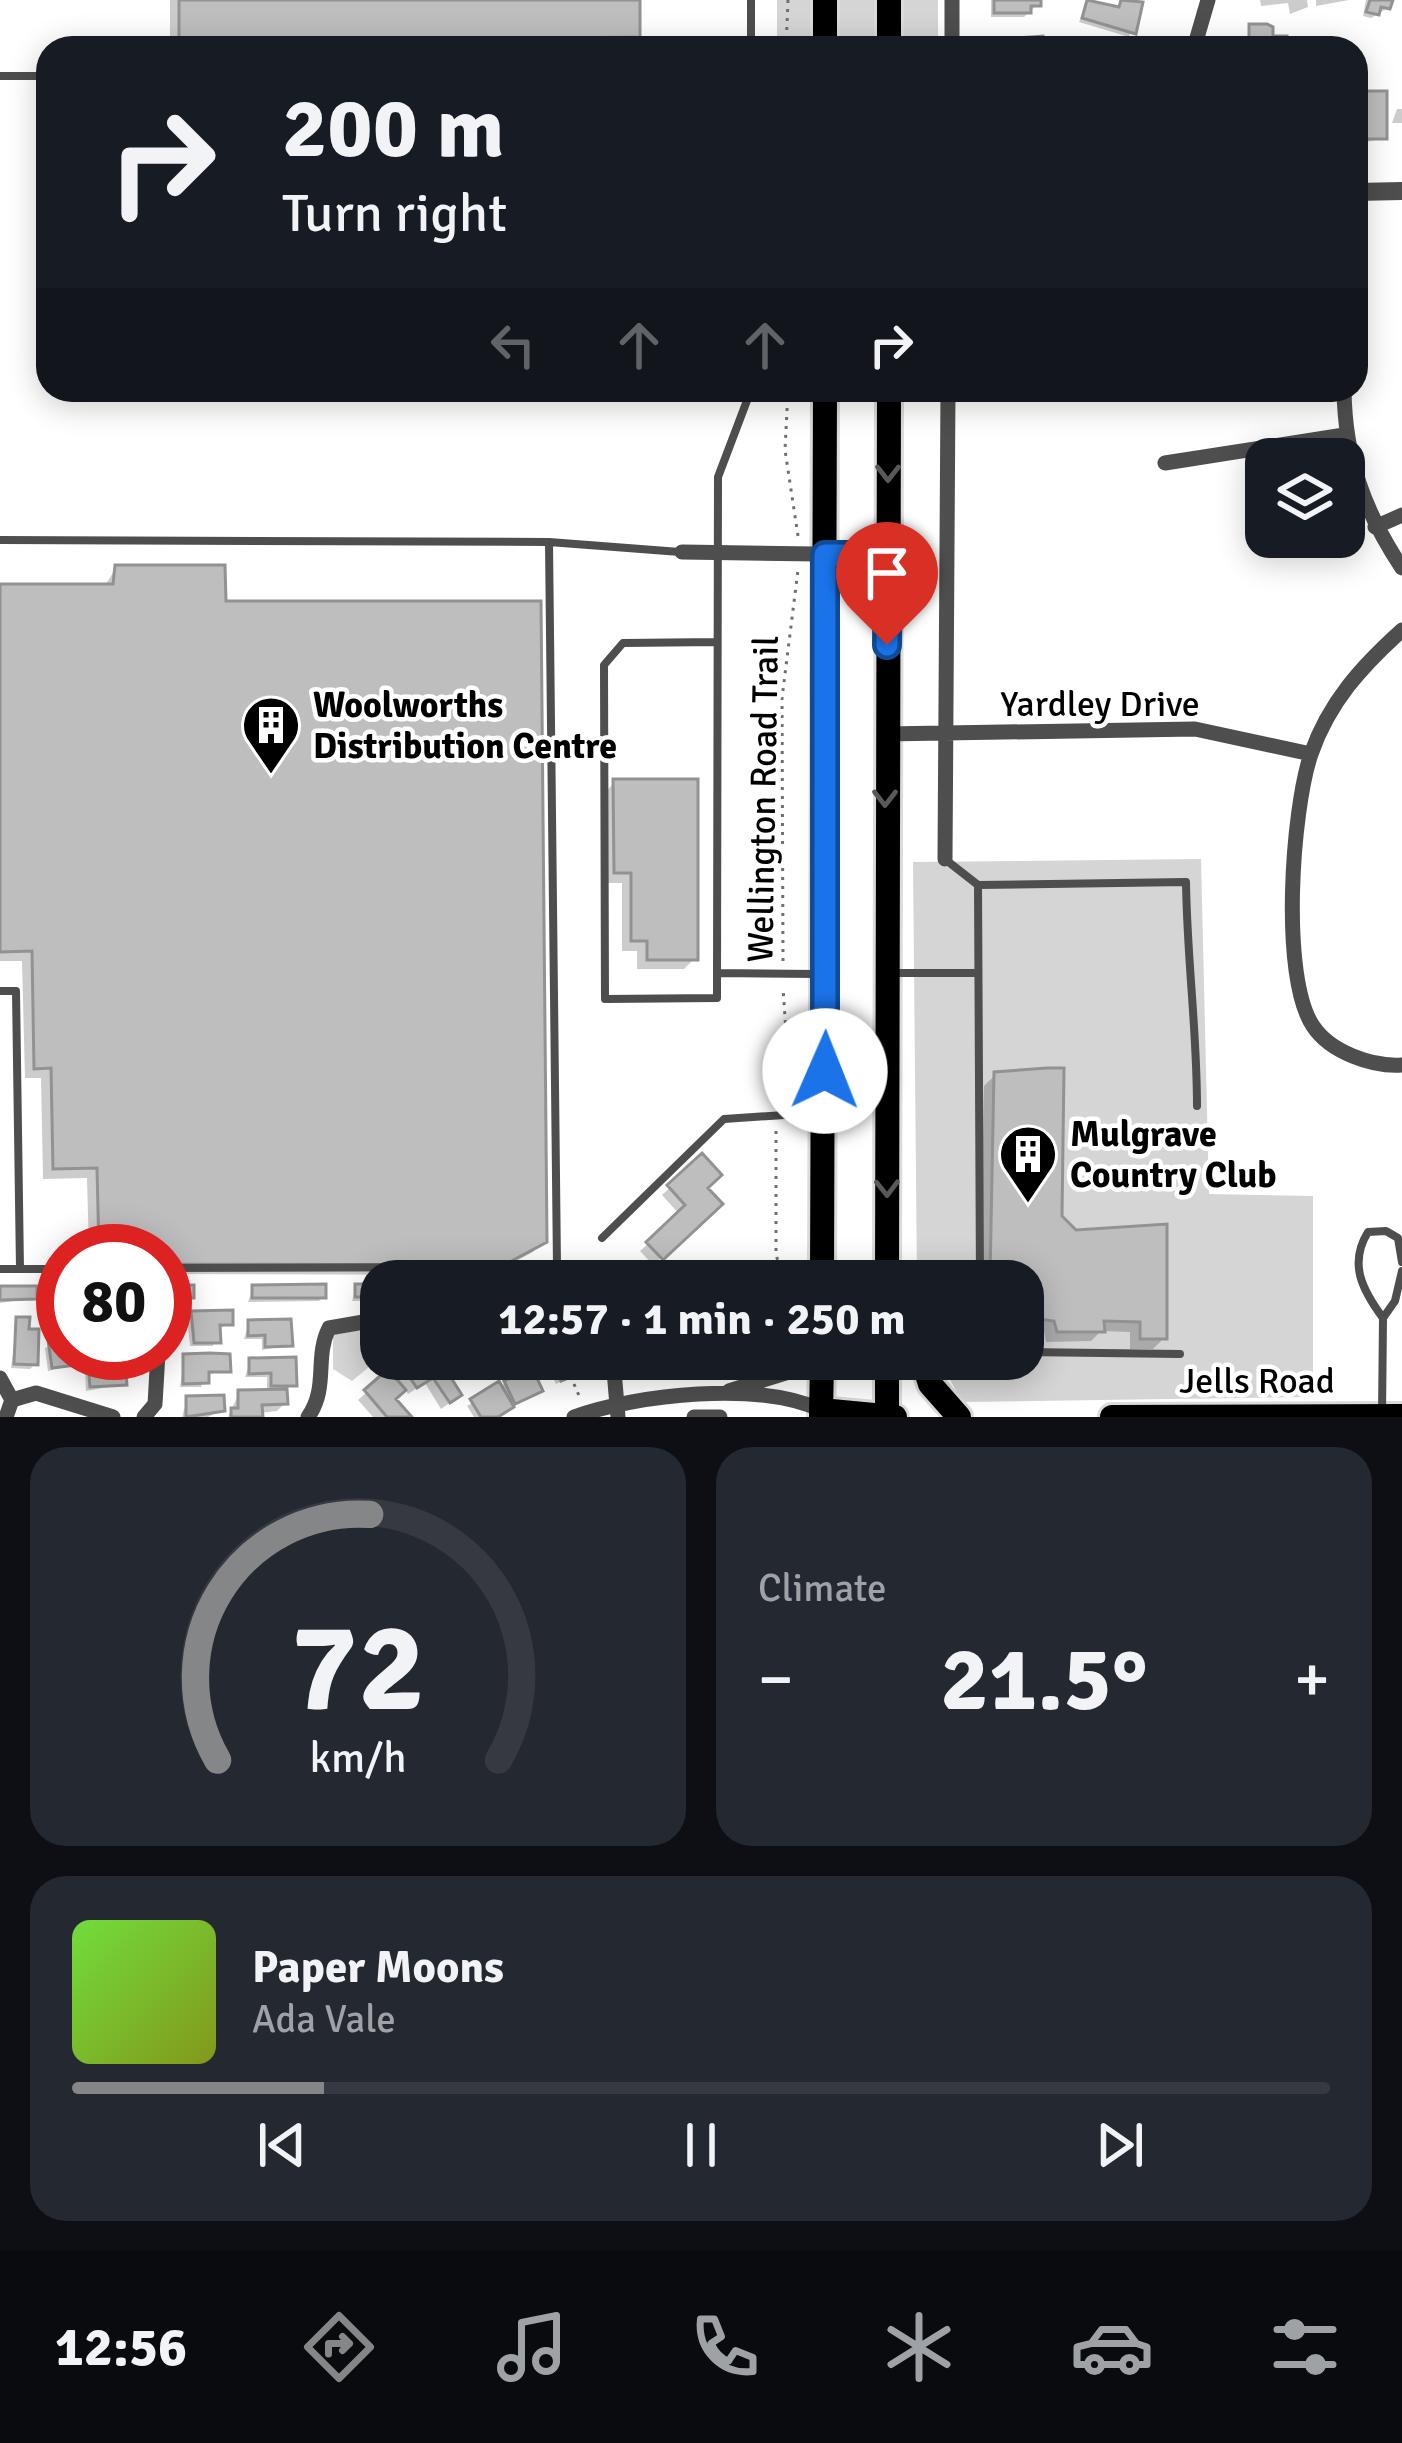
<!DOCTYPE html>
<meta charset="utf-8">
<style>
body{margin:0;font-family:Signika,sans-serif;background:#242831;color:#f1f3f6;height:100vh;display:flex;flex-direction:column;font-size:45px;white-space:nowrap}
*{box-sizing:border-box;margin:0}
p{font-size:39px;color:#9ea1a6}
.icon{flex:none;width:66px;height:66px;fill:none;stroke:currentColor;stroke-width:2;stroke-linecap:round;stroke-linejoin:round}
.map{position:relative;height:1417px;overflow:hidden}
.drawer{display:flex;flex-direction:column;gap:30px;padding:30px;background:#0d0f14;flex:1}
.drawer>*{flex:none}
.top-card{position:absolute;left:36px;top:36px;width:1332px;height:366px;border-radius:36px;box-shadow:0 6px 30px #0003;background:#171b24;color:#f1f3f6;overflow:hidden}
.controls{position:absolute;left:1245px;top:438px;display:grid;gap:24px}
.controls a{display:grid;place-items:center;width:120px;height:120px;border-radius:24px;background:#171b24;box-shadow:0 6px 30px #0003;font-size:60px}
.speed{position:absolute;left:36px;top:1224px;display:flex;gap:24px;font-size:60px;font-weight:700;text-align:center}
.speed>*{display:grid;place-content:center;width:156px;height:156px;border-radius:50%;background:#171b24;box-shadow:0 6px 30px #0003;line-height:1}
.speed .limit{border:18px solid #d22;background:#fff;color:#111}
.pin{position:absolute;display:grid;place-items:center;width:102px;height:102px;color:#fff;margin:-123px -51px;border-radius:50% 50% 50% 0;rotate:-45deg;box-shadow:0 0 12px #0007}
.pin .icon{rotate:45deg}
.me{position:absolute;width:132px;margin:-66px;rotate:1deg;stroke-linejoin:round;filter:drop-shadow(0 0 9px #0008)}
.turn{display:flex;align-items:center;gap:42px;height:252px;padding:0 48px;font-size:54px}
.turn .icon{width:156px;height:156px;stroke-width:2.5}
.turn b{display:block;font-size:84px;line-height:102px}
.lanes{display:flex;align-items:center;height:114px;padding:0 48px;background:#0003;justify-content:center;gap:60px;direction:ltr}
.lanes .off{opacity:.35}
.big{font-size:90px;font-weight:700;line-height:1.1}
.drawer .card{flex:1;display:flex;flex-direction:column;justify-content:center;gap:18px;min-width:0;padding:0 42px;border-radius:36px;background:#242831}
.drawer .dial{align-items:center;gap:0}
.dial svg{height:312px;overflow:visible;fill:none;stroke:#363941;stroke-width:7;stroke-linecap:round;text-anchor:middle}
.dial text{fill:#f1f3f6;stroke:none}
.song{display:flex;align-items:center;gap:36px}
.cover{width:144px;height:144px;border-radius:18px;background:linear-gradient(135deg,hsl(100 70% 55%),hsl(70 70% 35%))}
.played{height:12px;border-radius:6px;background:linear-gradient(90deg,#858687 20%,#363941 20%)}
.keys{display:flex;justify-content:space-around;direction:ltr}
.heat{display:flex;justify-content:space-between;align-items:center;font-size:66px;direction:ltr}
.drawer .tiles{flex:1;display:grid;gap:30px;grid-template-columns:1fr 1fr}
.card:last-child{grid-column:span 2}
.trip{position:absolute;left:360px;top:1260px;width:684px;height:120px;border-radius:36px;background:#171b24;box-shadow:0 6px 30px #0003;font-weight:700;line-height:120px;text-align:center}
.tabs{display:flex;height:192px;justify-content:space-around;align-items:center;background:#090b0e;color:#9ea1a6}
.tabs .icon{width:84px;height:84px}
.tabs .on{color:#858687}
.tabs b{font-size:54px;color:#f1f3f6}
.map>svg:first-child{display:block}
.green{fill:#d5d5d5}
.shadow{fill:#0003}
.building{fill:#bebebe;stroke:#929292;stroke-width:3}
.lines{fill:none;stroke-linecap:round;stroke-linejoin:round}
.primary-casing{stroke:#dbdbdb;stroke-width:30}
.trunk-casing{stroke:#dbdbdb;stroke-width:30}
.path{stroke:#707070;stroke-width:3;stroke-dasharray:3 6;stroke-linecap:butt}
.service{stroke:#4e4e4e;stroke-width:8}
.minor{stroke:#4e4e4e;stroke-width:15}
.tertiary{stroke:#4e4e4e;stroke-width:18}
.primary{stroke:#000;stroke-width:24}
.trunk{stroke:#000;stroke-width:24}
.oneway{stroke:#595959}
.route-casing{stroke:#114b97;stroke-width:30}
.route{stroke:#1a73e8;stroke-width:21}
.labels{text-anchor:middle;stroke-width:9;stroke-linejoin:round;paint-order:stroke}
.street-label{font-size:36px;fill:#000;stroke:#fff}
.poi-label{font-size:36px;font-weight:bold;fill:#000;stroke:#fff;text-anchor:start}
</style>
<div class="map">
<svg width="1402" height="1417" viewBox="0 0 1402 1417">
<rect width="100%" height="100%" fill="#fff"/>
<!-- green -->
<path class="green" d="M 777,0 L 938,0 L 938,48 L 777,48 Z
M 1201,859 L 1209,1194 L 1313,1196 L 1313,1397 L 962,1402 L 939,1359 L 1023,1359 L 1023,1281 L 917,1281 L 913,862 Z
M 381,1328 L 381,1357 L 352,1381 L 333,1369 L 333,1335 L 340,1329 Z"/>
<!-- shadow -->
<path class="shadow" d="M 170,0 L 637,0 L 637,35 L 625,47 L 170,48 Z
M 991,0 L 1038,0 L 1038,4 L 1024,17 L 991,17 Z
M 1123,0 L 1139,4 L 1129,37 L 1079,22 L 1089,1 L 1117,9 Z
M 1260,0 L 1307,0 L 1308,7 L 1290,14 L 1288,3 L 1261,6 Z
M 1316,0 L 1349,0 L 1316,6 Z
M 1366,0 L 1389,0 L 1388,8 L 1371,18 L 1363,16 Z
M 1384,95 L 1384,138 L 1362,143 L 1356,101 Z
M 1397,109 L 1402,109 L 1402,123 L 1392,123 Z
M 116,568 L 223,604 L 544,1240 L 533,1252 L 490,1275 L 165,1274 L 165,1251 L 89,1251 L 87,1178 L 43,1179 L 41,1078 L 25,1078 L 22,961 L 0,961 L 0,587 L 104,587 Z
M 615,782 L 695,958 L 684,969 L 637,969 L 637,951 L 622,951 L 622,883 L 604,883 L 604,793 Z
M 995,1075 L 1059,1217 L 1164,1338 L 1153,1349 L 1130,1349 L 1130,1332 L 1101,1331 L 1091,1341 L 1046,1342 L 1044,1331 L 1023,1326 L 1023,1281 L 980,1281 L 984,1086 Z
M 702,1158 L 705,1188 L 719,1204 L 653,1265 L 640,1251 L 680,1215 L 662,1195 Z
M 356,1287 L 381,1287 L 381,1301 L 352,1301 Z
M 165,1288 L 191,1296 L 165,1302 Z
M 253,1288 L 323,1297 L 319,1301 L 248,1302 Z
M 0,1289 L 34,1298 L 0,1303 Z
M 192,1314 L 230,1324 L 217,1329 L 213,1346 L 190,1346 L 187,1318 Z
M 17,1320 L 35,1364 L 30,1369 L 11,1368 Z
M 249,1323 L 290,1345 L 262,1350 L 262,1339 L 244,1339 Z
M 63,1342 L 63,1353 L 73,1353 L 74,1364 L 48,1371 L 45,1348 Z
M 103,1356 L 124,1384 L 86,1391 L 85,1370 L 99,1365 Z
M 184,1357 L 228,1370 L 206,1375 L 201,1387 L 180,1387 Z
M 416,1359 L 435,1359 L 451,1402 L 441,1409 L 425,1383 L 408,1394 L 404,1388 L 393,1400 L 408,1417 L 373,1417 L 358,1400 L 387,1374 L 392,1379 Z
M 564,1359 L 582,1359 L 584,1369 L 556,1384 L 549,1368 Z
M 624,1359 L 712,1359 L 712,1363 L 708,1367 L 678,1367 L 678,1361 L 671,1368 L 624,1368 Z
M 250,1361 L 294,1385 L 284,1389 L 285,1403 L 277,1411 L 228,1417 L 239,1393 L 267,1392 L 267,1377 L 245,1377 Z
M 506,1383 L 540,1390 L 497,1417 L 474,1417 L 467,1406 Z
M 187,1399 L 222,1410 L 208,1417 L 182,1417 Z"/>
<!-- building -->
<path class="building" d="M 179,0 L 640,0 L 640,37 L 179,43 Z
M 994,0 L 1041,0 L 1041,6 L 1031,6 L 1031,13 L 994,13 Z
M 1087,0 L 1119,7 L 1121,0 L 1143,2 L 1136,34 L 1082,18 Z
M 1370,0 L 1393,0 L 1390,9 L 1381,7 L 1379,15 L 1366,12 Z
M 1249,24 L 1267,24 L 1273,27 L 1273,36 L 1287,36 L 1287,48 L 1234,48 L 1234,40 L 1249,39 Z
M 1043,36 L 1044,48 L 998,48 L 1018,44 L 1018,38 Z
M 1366,91 L 1387,91 L 1387,139 L 1366,139 L 1365,118 L 1356,118 L 1356,99 L 1366,99 Z
M 115,565 L 225,565 L 226,601 L 541,601 L 547,1242 L 504,1265 L 165,1264 L 165,1251 L 99,1251 L 97,1168 L 53,1169 L 51,1068 L 34,1069 L 32,951 L 0,952 L 0,584 L 113,584 Z
M 613,779 L 698,779 L 698,960 L 647,960 L 647,941 L 631,941 L 631,873 L 614,873 Z
M 1047,1068 L 1064,1068 L 1062,1216 L 1076,1230 L 1167,1224 L 1167,1339 L 1140,1339 L 1140,1322 L 1104,1321 L 1105,1332 L 1057,1332 L 1054,1321 L 1023,1317 L 1023,1281 L 990,1278 L 994,1072 Z
M 702,1153 L 722,1175 L 708,1188 L 723,1204 L 663,1260 L 646,1242 L 685,1205 L 667,1185 Z
M 326,1284 L 326,1298 L 252,1298 L 252,1285 Z
M 355,1284 L 381,1284 L 381,1297 L 355,1297 Z
M 165,1285 L 194,1285 L 194,1298 L 165,1298 Z
M 0,1286 L 37,1286 L 37,1299 L 0,1300 Z
M 233,1310 L 233,1325 L 220,1325 L 221,1343 L 194,1343 L 191,1311 Z
M 16,1317 L 30,1317 L 29,1329 L 39,1329 L 38,1365 L 14,1364 Z
M 291,1319 L 293,1346 L 265,1347 L 265,1335 L 248,1336 L 248,1320 Z
M 63,1339 L 63,1353 L 76,1353 L 77,1365 L 52,1368 L 48,1340 Z
M 102,1353 L 124,1353 L 127,1385 L 90,1387 L 88,1363 L 102,1362 Z
M 210,1353 L 230,1354 L 231,1372 L 209,1372 L 209,1383 L 183,1384 L 183,1354 Z
M 296,1357 L 297,1386 L 271,1386 L 271,1373 L 249,1374 L 249,1358 Z
M 410,1359 L 439,1359 L 462,1395 L 450,1403 L 433,1378 L 417,1388 L 401,1365 Z
M 587,1359 L 588,1370 L 561,1381 L 552,1361 Z
M 627,1359 L 679,1359 L 679,1365 L 627,1365 Z
M 532,1367 L 543,1391 L 515,1404 L 504,1381 Z
M 388,1369 L 406,1390 L 396,1399 L 412,1417 L 387,1417 L 364,1390 Z
M 499,1381 L 514,1407 L 498,1417 L 481,1417 L 470,1399 Z
M 287,1389 L 288,1404 L 262,1405 L 263,1417 L 231,1417 L 231,1408 L 238,1408 L 238,1390 Z
M 224,1395 L 225,1411 L 186,1417 L 186,1396 Z"/>
<g class="lines">
<defs>
<path id="primary" d="M 922,1359 L 930,1384 L 959,1417
M 821,1410 L 895,1417
M 1112,1417 L 1402,1416"/>
<path id="trunk" d="M 825,0 L 825,48
M 889,0 L 889,48
M 822,1281 L 825,390
M 887,1281 L 889,390
M 887,1359 L 887,1417
M 821,1417 L 822,1359"/>
</defs>
<!-- primary casing -->
<use href="#primary" class="primary-casing"/>
<!-- trunk casing -->
<use href="#trunk" class="trunk-casing"/>
<!-- path -->
<path class="path" d="M 786,48 L 788,0
M 788,390 L 785,450 L 798,536
M 783,961 L 782,698 L 798,570
M 776,1103 L 787,1046 L 783,988
M 776,1131 L 776,1255 L 785,1281
M 951,1370 L 970,1359
M 574,1384 L 580,1398"/>
<!-- service -->
<path class="service" d="M 751,0 L 751,48
M 0,76 L 48,76
M 0,540 L 549,542 L 680,552
M 717,642 L 623,643 L 604,665 L 605,999 L 717,998 L 717,973 L 818,974
M 946,860 L 978,885
M 717,973 L 718,477 L 751,390
M 892,973 L 978,973
M 0,991 L 16,991 L 20,1269
M 602,1238 L 724,1119 L 815,1113
M 165,1268 L 557,1267 L 549,542
M 0,1269 L 63,1269
M 980,1281 L 978,885 L 1186,882 C 1187,959 1197,1030 1197,1106
M 1383,1318 C 1363,1291 1348,1264 1368,1232 L 1386,1231 L 1398,1238 L 1402,1262
M 1023,1352 L 1180,1354
M 1382,1415 L 1383,1318 L 1395,1301 L 1402,1271"/>
<!-- minor -->
<path class="minor" d="M 952,48 L 952,0
M 1194,48 L 1208,0
M 1344,390 C 1345,458 1364,511 1402,568
M 1165,463 L 1344,435
M 1375,527 L 1402,515
M 682,552 L 888,555
M 1402,630 C 1362,666 1329,702 1311,754 C 1292,810 1280,977 1313,1026 C 1330,1052 1372,1067 1402,1065
M 886,734 L 1195,729 L 1311,754
M 945,859 L 948,390
M 165,1331 L 178,1328
M 613,1359 L 618,1417
M 0,1378 L 12,1400
M 729,1391 L 795,1370 L 805,1359
M 6,1417 L 12,1400 L 36,1393 L 113,1417
M 144,1417 L 155,1404 L 158,1353
M 308,1417 C 329,1387 314,1358 329,1328 L 381,1319
M 574,1417 C 638,1394 759,1381 821,1410
M 694,1417 L 720,1417"/>
<!-- tertiary -->
<path class="tertiary" d="M 1356,192 L 1402,191"/>
<!-- primary -->
<use href="#primary" class="primary"/>
<!-- trunk -->
<use href="#trunk" class="trunk"/>
</g>
<!-- one-way arrows -->
<defs><path id="oneway-chevron" d="M-2-3.5L2.5 0L-2 3.5" fill="none" stroke-width="1.6" stroke-linecap="round" stroke-linejoin="round" transform="scale(3)"/></defs>
<g class="oneway">
<use href="#oneway-chevron" transform="translate(888 473) rotate(90)"/>
<use href="#oneway-chevron" transform="translate(885 798) rotate(90)"/>
<use href="#oneway-chevron" transform="translate(887 1188) rotate(89)"/>
</g>
<g class="lines">
<defs>
<path id="route" d="M 825,1071 L 825,555 L 888,555 L 887,645"/>
</defs>
<!-- route casing -->
<use href="#route" class="route-casing"/>
<!-- route -->
<use href="#route" class="route"/>
</g>
<!-- icons -->
<defs>
<symbol id="building-pin" viewBox="-11 -11 22 30"><path d="M0 17L-7.5 6A9.5 9.5 0 1 1 7.5 6Z" fill="#000" stroke="#fff"/><path d="M-4-6H4V6H1V3H-1V6H-4ZM-2.5-4.3h1.7v1.8h-1.7ZM.8-4.3h1.7v1.8H.8ZM-2.5-1h1.7V.8h-1.7ZM.8-1h1.7V.8H.8Z" fill="#fff"/></symbol>
</defs>
<g fill-rule="evenodd">
<use href="#building-pin" x="238" y="692" width="66" height="90"/>
<use href="#building-pin" x="995" y="1121" width="66" height="90"/>
</g>
<g class="labels">
<!-- street labels -->
<g class="street-label">
<text x="1100" y="716">Yardley Drive</text>
<text transform="translate(762 799) rotate(-89)" y="13">Wellington Road Trail</text>
<text x="1257" y="1393">Jells Road</text>
</g>
<!-- poi labels -->
<g class="poi-label">
<text x="313" y="717">Woolworths<tspan x="313" dy="41">Distribution Centre</tspan></text>
<text x="1070" y="1146">Mulgrave<tspan x="1070" dy="41">Country Club</tspan></text>
</g>
</g>
</svg>
<div class="controls">
<a><svg class="icon" aria-label="layers" viewBox="0 0 24 24"><path d="M12 4l9 5-9 5-9-5zM3 14l9 5 9-5"/></svg></a>
</div>
<div class="speed"><div class="limit">80</div></div>
<div class="pin" style="left:887px;top:645px;background:#d93025"><svg class="icon" aria-label="arrive" viewBox="0 0 24 24"><path d="M6 21V4h12l-3 4 3 4H6"/></svg></div>
<svg class="me" style="left:825px;top:1071px" viewBox="-20 -20 40 40"><circle r="19" fill="#fff"/><path d="M0-13L10 11 0 6-10 11z" fill="#1a73e8"/></svg>
<div class="trip">12:57 · 1 min · 250 m</div>
<div class="top-card">
<div class="turn"><svg class="icon" aria-label="right" viewBox="0 0 24 24"><path d="M7 20v-9h11M14 6l5 5-5 5"/></svg><div><b>200 m</b>Turn right</div></div>
<div class="lanes"><svg class="icon off" aria-label="left" viewBox="0 0 24 24"><path d="M17 20v-9H6M10 6l-5 5 5 5"/></svg><svg class="icon off" aria-label="ahead" viewBox="0 0 24 24"><path d="M12 20V5M6 11l6-6 6 6"/></svg><svg class="icon off" aria-label="ahead" viewBox="0 0 24 24"><path d="M12 20V5M6 11l6-6 6 6"/></svg><svg class="icon" aria-label="right" viewBox="0 0 24 24"><path d="M7 20v-9h11M14 6l5 5-5 5"/></svg></div>
</div>
</div>
<section class="drawer">
<div class="tiles">
<div class="card dial"><svg viewBox="0 0 100 80">
<path d="M14 69A42 42 0 1 1 86 69"/>
<path d="M14 69A42 42 0 0 1 53 6" stroke="#858687"/>
<text x="50" y="56" font-size="32" font-weight="700">72</text>
<text x="50" y="72" font-size="11">km/h</text>
</svg></div>
<div class="card"><p>Climate</p>
<div class="heat"><a>−</a><b class="big">21.5°</b><a>+</a></div>
</div>
<div class="card">
<div class="song"><i class="cover"></i><div><b>Paper Moons</b><p>Ada Vale</p></div></div>
<div class="played"></div>
<div class="keys"><svg class="icon" aria-label="previous" viewBox="0 0 24 24"><path d="M18 5L8 12l10 7zM5 5v14"/></svg><svg class="icon" aria-label="pause" viewBox="0 0 24 24"><path d="M8 5v14M16 5v14"/></svg><svg class="icon" aria-label="next" viewBox="0 0 24 24"><path d="M6 5l10 7-10 7zM19 5v14"/></svg></div>
</div>
</div>
</section>
<nav class="tabs">
<b>12:56</b>
<svg class="icon on" aria-label="directions" viewBox="0 0 24 24"><path d="M12 3l9 9-9 9-9-9zM9 14v-3h6M13 9l2 2-2 2"/></svg>
<svg class="icon" aria-label="music" viewBox="0 0 24 24"><path d="M9 18V5l10-2v13"/><circle cx="6" cy="18" r="3"/><circle cx="16" cy="16" r="3"/></svg>
<svg class="icon" aria-label="phone" viewBox="0 0 24 24"><path d="M5 4h4l2 5-3 2q2 4 5 5l2-3 5 2v4C11 20 4 13 5 4z"/></svg>
<svg class="icon" aria-label="climate" viewBox="0 0 24 24"><path d="M12 3v18M4 7l16 10M4 17L20 7"/></svg>
<svg class="icon" aria-label="car" viewBox="0 0 24 24"><path d="M5 17H2v-5l4-1 3-4h7l3 4 3 1v5h-3M9 17h6M6 11h13"/><circle cx="7" cy="17" r="2"/><circle cx="17" cy="17" r="2"/></svg>
<svg class="icon" aria-label="filters" viewBox="0 0 24 24"><path d="M4 7h16M4 17h16"/><circle cx="9" cy="7" r="2"/><circle cx="15" cy="17" r="2"/></svg>
</nav>
